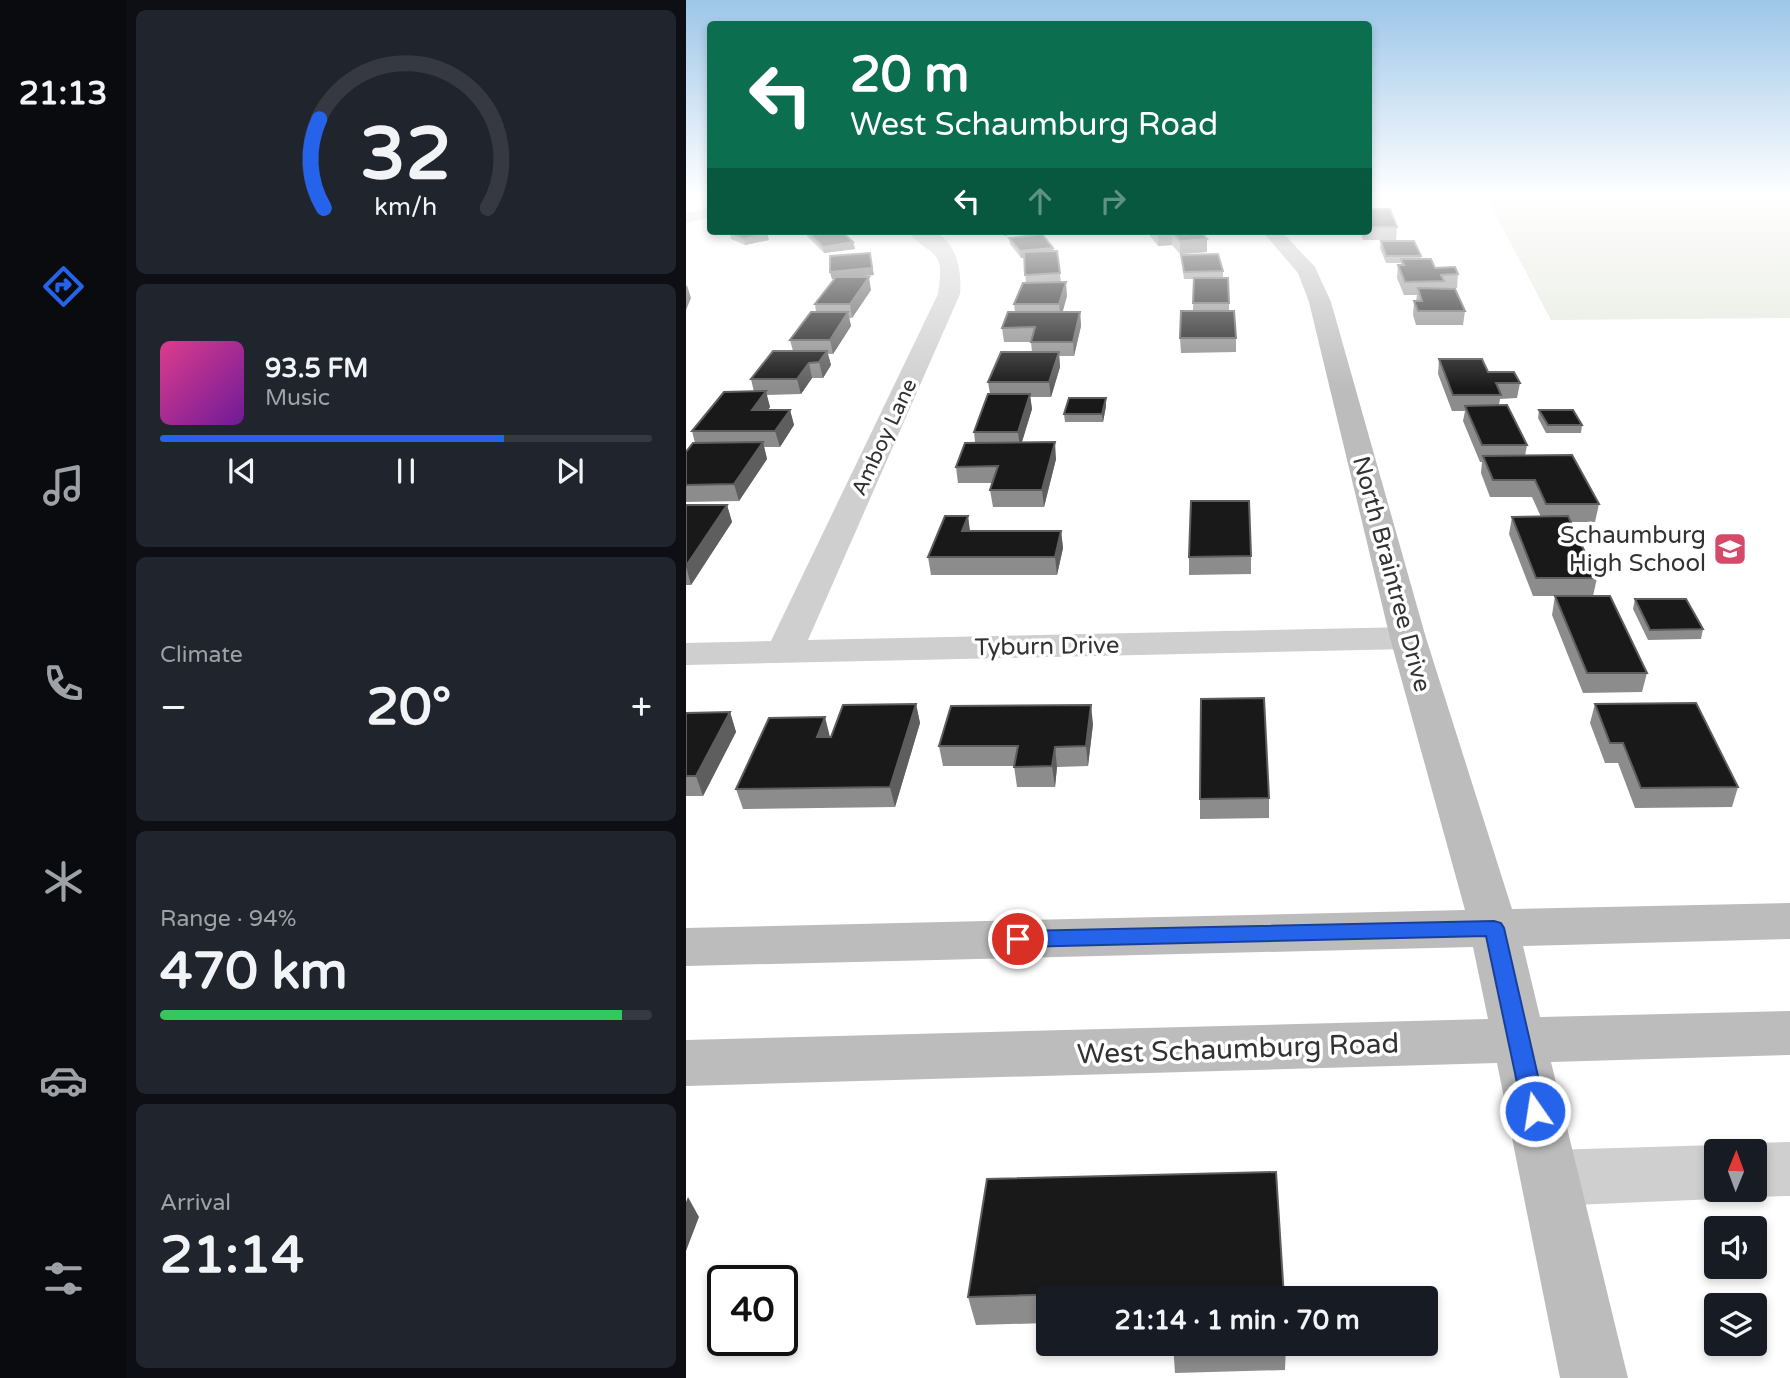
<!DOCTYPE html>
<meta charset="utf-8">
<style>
body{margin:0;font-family:"Varela Round",sans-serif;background:#20242c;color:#f1f3f6;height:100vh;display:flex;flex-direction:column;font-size:26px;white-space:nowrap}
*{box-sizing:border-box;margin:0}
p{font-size:23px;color:#9ea1a6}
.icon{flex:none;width:38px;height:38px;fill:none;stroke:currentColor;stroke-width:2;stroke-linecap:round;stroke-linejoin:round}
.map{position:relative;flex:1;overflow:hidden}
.sheet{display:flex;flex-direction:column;gap:10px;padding:10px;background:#0d0f14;width:560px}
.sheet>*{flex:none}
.banner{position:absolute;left:21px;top:21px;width:665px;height:214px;border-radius:7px;box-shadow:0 4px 10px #0003;background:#0b6e4f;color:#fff;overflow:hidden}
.needle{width:46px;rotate:1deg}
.tools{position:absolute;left:1018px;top:1139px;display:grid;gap:14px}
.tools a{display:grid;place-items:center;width:63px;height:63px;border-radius:7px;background:#171b24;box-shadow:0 4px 10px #0003;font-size:35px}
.speed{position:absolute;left:21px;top:1265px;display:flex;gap:14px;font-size:35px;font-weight:700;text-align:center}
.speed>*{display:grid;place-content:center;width:91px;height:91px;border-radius:50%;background:#171b24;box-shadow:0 4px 10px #0003;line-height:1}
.speed .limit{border:4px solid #111;border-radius:10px;background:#fff;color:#111}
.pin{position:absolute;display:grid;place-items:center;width:60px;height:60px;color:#fff;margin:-30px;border:4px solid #fff;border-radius:50%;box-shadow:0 2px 7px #0007}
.me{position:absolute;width:77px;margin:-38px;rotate:347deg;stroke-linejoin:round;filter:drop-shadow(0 0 5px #0008)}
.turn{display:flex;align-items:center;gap:24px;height:147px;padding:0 28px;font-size:32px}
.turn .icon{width:91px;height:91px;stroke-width:2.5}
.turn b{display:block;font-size:49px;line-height:60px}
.lanes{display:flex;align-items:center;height:66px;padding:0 28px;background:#0003;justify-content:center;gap:35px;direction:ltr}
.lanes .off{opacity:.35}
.big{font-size:52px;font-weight:700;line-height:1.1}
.sheet .tile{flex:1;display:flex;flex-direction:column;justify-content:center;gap:10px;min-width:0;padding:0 24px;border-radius:10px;background:#20242c}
.sheet .dial{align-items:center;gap:0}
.dial svg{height:182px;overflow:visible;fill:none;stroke:#363941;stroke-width:7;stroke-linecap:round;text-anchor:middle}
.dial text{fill:#f1f3f6;stroke:none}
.song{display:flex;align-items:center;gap:21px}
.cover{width:84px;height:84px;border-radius:10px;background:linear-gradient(135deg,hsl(330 70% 55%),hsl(280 70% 35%))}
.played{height:7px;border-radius:4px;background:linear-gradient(90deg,#2563eb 70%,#363941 70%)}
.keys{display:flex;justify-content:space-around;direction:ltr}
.heat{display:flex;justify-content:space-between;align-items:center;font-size:38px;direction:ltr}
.charge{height:10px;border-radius:5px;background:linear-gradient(90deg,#34c759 94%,#363941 0)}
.trip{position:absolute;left:350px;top:1286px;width:402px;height:70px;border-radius:7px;background:#171b24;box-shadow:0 4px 10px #0003;font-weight:700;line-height:70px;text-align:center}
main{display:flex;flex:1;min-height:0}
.dock{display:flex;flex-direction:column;width:126px;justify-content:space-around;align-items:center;background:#090b0e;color:#9ea1a6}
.dock .icon{width:49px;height:49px}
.dock .current{color:#2563eb}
.dock b{font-size:32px;color:#f1f3f6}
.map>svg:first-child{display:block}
.green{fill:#e4e8dd}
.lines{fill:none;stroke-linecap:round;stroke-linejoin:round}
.street{fill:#cfcfcf;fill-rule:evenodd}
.secondary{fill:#bcbcbc;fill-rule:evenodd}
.wall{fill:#8c8c8c}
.shaded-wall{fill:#5e5e5e}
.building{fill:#191919;stroke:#5e5e5e;stroke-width:2}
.route{fill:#2563eb;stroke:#184099;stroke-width:2}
.labels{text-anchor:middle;stroke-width:7;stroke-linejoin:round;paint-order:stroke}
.far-street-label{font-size:21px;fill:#323232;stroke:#fff}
.poi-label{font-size:24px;fill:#323232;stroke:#fff;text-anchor:end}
.street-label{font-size:24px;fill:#323232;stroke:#fff}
.near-street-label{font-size:28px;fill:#323232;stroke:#fff}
</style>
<main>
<nav class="dock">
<b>21:13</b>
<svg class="icon current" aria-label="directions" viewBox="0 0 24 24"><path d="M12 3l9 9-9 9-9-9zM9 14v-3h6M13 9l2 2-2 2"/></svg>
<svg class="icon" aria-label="music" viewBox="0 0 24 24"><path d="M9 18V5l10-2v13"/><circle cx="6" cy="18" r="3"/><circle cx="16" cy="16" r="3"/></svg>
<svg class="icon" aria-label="phone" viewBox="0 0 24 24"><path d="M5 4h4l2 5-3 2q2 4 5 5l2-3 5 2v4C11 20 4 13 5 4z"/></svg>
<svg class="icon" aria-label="climate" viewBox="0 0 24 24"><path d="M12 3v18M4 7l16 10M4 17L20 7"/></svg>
<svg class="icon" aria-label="car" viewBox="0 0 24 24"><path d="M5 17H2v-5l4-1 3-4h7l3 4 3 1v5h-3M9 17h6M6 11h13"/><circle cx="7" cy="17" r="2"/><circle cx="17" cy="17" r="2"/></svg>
<svg class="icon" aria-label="filters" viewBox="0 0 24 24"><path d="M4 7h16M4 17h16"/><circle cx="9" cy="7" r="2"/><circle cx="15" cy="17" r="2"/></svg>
</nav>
<section class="sheet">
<div class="tile dial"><svg viewBox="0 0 100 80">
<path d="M14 69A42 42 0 1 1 86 69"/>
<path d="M14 69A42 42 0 0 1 12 30" stroke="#2563eb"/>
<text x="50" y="56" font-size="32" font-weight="700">32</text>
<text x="50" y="72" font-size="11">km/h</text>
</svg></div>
<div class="tile">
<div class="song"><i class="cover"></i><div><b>93.5 FM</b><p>Music</p></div></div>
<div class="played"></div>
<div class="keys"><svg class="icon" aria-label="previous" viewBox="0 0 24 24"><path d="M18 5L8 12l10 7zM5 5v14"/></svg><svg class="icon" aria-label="pause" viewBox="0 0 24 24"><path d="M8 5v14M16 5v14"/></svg><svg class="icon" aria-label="next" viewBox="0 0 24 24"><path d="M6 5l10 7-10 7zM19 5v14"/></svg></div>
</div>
<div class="tile"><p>Climate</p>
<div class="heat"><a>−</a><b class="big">20°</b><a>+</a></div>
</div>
<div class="tile"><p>Range · 94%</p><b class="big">470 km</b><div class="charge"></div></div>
<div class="tile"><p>Arrival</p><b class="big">21:14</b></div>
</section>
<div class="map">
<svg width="1104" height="1378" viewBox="0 0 1104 1378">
<rect width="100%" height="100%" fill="#fff"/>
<!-- green -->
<path class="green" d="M 800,196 L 1104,196 L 1104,318 L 865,320 Z"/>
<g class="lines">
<!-- street -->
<path class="street" d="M 24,207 L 24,217 L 0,223 L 0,213 Z
M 222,231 C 228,231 238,229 245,231 C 271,239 276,272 274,294 L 122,640 L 722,627 L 735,630 L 740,638 L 735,646 L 722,649 L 0,665 L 0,643 L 85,641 L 252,294 C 260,245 244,259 222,231 Z
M 1104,1142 L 1104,1196 L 1069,1197 L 1052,1191 L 1031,1199 L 864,1206 L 843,1198 L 834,1178 L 843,1158 L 864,1150 L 1031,1145 L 1048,1151 L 1069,1143 ZM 1031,1152 L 1069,1152 L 1069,1190 L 1031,1190 Z"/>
<!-- secondary -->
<path class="secondary" d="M 576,231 L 595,231 L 629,267 L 645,302 L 740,638 L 826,909 L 1104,903 L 1104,939 L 837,946 L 854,1017 L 1104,1011 L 1104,1055 L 865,1062 L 942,1378 L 874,1378 L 811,1063 L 0,1086 L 0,1040 L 802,1019 L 787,947 L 0,966 L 0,928 L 779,910 L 704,638 L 623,302 L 612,273 Z"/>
</g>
<!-- wall -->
<path class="wall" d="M 682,209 L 711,227 L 710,240 L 677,240 L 674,231 L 682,231 Z
M 120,231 L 155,231 L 167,242 L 169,249 L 138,253 L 121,236 Z
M 464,231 L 515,231 L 521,252 L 494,254 L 486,245 L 472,246 L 464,236 Z
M 44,233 L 83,240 L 59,245 L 45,239 Z
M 323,238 L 368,251 L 371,251 L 375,282 L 381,296 L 376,312 L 394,312 L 395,326 L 388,356 L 373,356 L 374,367 L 365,397 L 344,397 L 346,409 L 336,442 L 370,459 L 358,507 L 307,507 L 304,490 L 307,483 L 272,483 L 270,467 L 289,442 L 288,432 L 304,394 L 302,382 L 346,352 L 345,342 L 318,342 L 316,328 L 329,312 L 328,304 L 340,283 L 338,258 L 335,258 L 324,244 Z
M 695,241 L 735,256 L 734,259 L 749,268 L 772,274 L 771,288 L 757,289 L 779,311 L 777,325 L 730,325 L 727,315 L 728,301 L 730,301 L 731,295 L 718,295 L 711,278 L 712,265 L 715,265 L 715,263 L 700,263 L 694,248 Z
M 495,255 L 537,271 L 537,278 L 543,303 L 543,311 L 550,338 L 550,352 L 495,353 L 494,338 L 507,311 L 508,279 L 498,279 Z
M 144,272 L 188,275 L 167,277 L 185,290 L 166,318 L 163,318 L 165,326 L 147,354 L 142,354 L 145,365 L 137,378 L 126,378 L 115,394 L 80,395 L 84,407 L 82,410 L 104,410 L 108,425 L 94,447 L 78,447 L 81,459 L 53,501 L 0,502 L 0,452 L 9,443 L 6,431 L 68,392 L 65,379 L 107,351 L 104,340 L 130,312 L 129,304 L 149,279 L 146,279 Z
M 753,359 L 802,372 L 834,383 L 831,398 L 814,399 L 813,405 L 841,445 L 839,456 L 913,504 L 909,522 L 885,522 L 911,578 L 907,596 L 961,673 L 956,692 L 897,693 L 866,615 L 869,596 L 847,596 L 823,534 L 826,517 L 855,517 L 846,497 L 804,497 L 795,473 L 796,462 L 794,462 L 777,421 L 779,411 L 766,411 L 752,374 Z
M 420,398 L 420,406 L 417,422 L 379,422 L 378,414 Z
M 853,410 L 896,425 L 895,433 L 860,433 L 852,418 Z
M 0,505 L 41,505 L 46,522 L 5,585 L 0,585 Z
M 282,516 L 284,531 L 375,531 L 377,548 L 371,575 L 245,575 L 242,557 Z
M 565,556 L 565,574 L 503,575 L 503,557 Z
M 949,599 L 1017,629 L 1015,639 L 962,640 L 947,609 Z
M 230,704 L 234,723 L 209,807 L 57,809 L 50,789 L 144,737 Z
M 909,704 L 1052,787 L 1046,807 L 949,808 L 932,763 L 919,763 L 904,723 Z
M 44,712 L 50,732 L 17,796 L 0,796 L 0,713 Z
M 407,724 L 402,766 L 371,767 L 369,787 L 331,787 L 328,766 L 257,766 L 253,746 Z
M 583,798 L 583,818 L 514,819 L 514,799 Z
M 301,1179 L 598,1298 L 362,1298 L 362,1323 L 290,1325 L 282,1297 Z
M 487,1344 L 600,1344 L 599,1370 L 489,1373 Z"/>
<!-- shaded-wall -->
<path class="shaded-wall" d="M 318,231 L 347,231 L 318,236 Z
M 81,233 L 83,240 L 59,245 L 58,239 Z
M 486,233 L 486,245 L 472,246 L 472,234 Z
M 521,239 L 521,252 L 494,254 L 494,241 Z
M 167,242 L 169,249 L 138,253 L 137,247 Z
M 367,248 L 368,254 L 335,258 L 334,251 Z
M 184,253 L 188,275 L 146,279 L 144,272 Z
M 183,277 L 185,290 L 166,318 L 164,304 Z
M 380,282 L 381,296 L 375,318 L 373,304 Z
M 1,285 L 5,298 L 0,310 L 0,287 Z
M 162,312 L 165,326 L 147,354 L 144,340 Z
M 394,312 L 395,326 L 388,356 L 387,342 Z
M 141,351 L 145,365 L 137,378 L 133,362 Z
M 373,352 L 374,367 L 365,397 L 363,382 Z
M 123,363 L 126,378 L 115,394 L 111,379 Z
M 80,391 L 84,407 L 70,426 L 66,410 Z
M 344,394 L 346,409 L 334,448 L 332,432 Z
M 420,398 L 420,406 L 417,422 L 416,414 Z
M 104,410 L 108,425 L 94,447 L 89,431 Z
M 77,442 L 81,459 L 53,501 L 48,484 Z
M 369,442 L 370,459 L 358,507 L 356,490 Z
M 41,505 L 46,522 L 5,585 L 0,566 Z
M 282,516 L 284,533 L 276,531 Z
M 375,531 L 377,548 L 371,575 L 369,557 Z
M 230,704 L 234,723 L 209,807 L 204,787 Z
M 405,705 L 407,724 L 402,766 L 400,746 Z
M 44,712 L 50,732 L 17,796 L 10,776 Z
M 139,717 L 144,737 L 131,737 Z
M 369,747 L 371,767 L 369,787 L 366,766 Z
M 2,1197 L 13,1217 L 0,1251 L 0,1202 Z"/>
<!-- building -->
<path class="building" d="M 682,209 L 704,209 L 711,227 L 682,227 Z
M 51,231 L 76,231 L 81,233 L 58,239 L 44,233 Z
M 121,231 L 155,231 L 167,242 L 137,247 Z
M 469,231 L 514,231 L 521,239 L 494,241 L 486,233 L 472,234 Z
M 356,234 L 367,248 L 334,251 L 323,238 Z
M 695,241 L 728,241 L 735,256 L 700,256 Z
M 371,251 L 374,273 L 339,275 L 338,252 Z
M 184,253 L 186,268 L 144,272 L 144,256 Z
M 532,254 L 537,271 L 498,272 L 495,255 Z
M 715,259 L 745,259 L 749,268 L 769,267 L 772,274 L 755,275 L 758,281 L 719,282 L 712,265 L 718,265 Z
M 150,277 L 183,277 L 164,304 L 129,304 Z
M 508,278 L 542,278 L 543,303 L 507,303 Z
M 380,282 L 373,304 L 328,304 L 337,283 Z
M 732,288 L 769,289 L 779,311 L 732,311 L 728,301 L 736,301 Z
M 495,311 L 548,311 L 550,338 L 494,338 Z
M 125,312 L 162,312 L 144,340 L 104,340 Z
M 322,312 L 394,312 L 387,342 L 345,342 L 349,327 L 316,328 Z
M 87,351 L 141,351 L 133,362 L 123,363 L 111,379 L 65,379 Z
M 315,352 L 373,352 L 363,382 L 302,382 Z
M 753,359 L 796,359 L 802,372 L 828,372 L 834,383 L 810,383 L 815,395 L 767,395 Z
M 80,391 L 66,410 L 104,410 L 89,431 L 6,431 L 38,392 Z
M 302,394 L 344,394 L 332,432 L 288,432 Z
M 383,398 L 420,398 L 416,414 L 378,414 Z
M 821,405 L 841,445 L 796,445 L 779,406 Z
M 853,410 L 887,410 L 896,425 L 862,425 Z
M 77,442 L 48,484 L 0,485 L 0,452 L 7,443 Z
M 369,442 L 356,490 L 304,490 L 312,466 L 270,467 L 279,443 Z
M 886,455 L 913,504 L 860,504 L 849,480 L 807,480 L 797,456 Z
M 505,501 L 563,501 L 565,556 L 503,557 Z
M 0,505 L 41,505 L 0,566 Z
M 259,516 L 282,516 L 276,531 L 375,531 L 369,557 L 242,557 Z
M 882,516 L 911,578 L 850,578 L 826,517 Z
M 869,596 L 924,596 L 961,673 L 901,673 Z
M 949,599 L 1000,599 L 1017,629 L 964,630 Z
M 578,698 L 583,798 L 514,799 L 515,699 Z
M 1010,703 L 1052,787 L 955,788 L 937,743 L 924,743 L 909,704 Z
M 230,704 L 204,787 L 50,789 L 83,718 L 139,717 L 131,737 L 145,737 L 157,705 Z
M 405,705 L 400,746 L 369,747 L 366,766 L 328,767 L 332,746 L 253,746 L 265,706 Z
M 44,712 L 10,776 L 0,776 L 0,713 Z
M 590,1172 L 598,1298 L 487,1298 L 487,1291 L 282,1297 L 301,1179 Z
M 487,1344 L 540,1344 L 487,1345 Z"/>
<!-- sky -->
<linearGradient id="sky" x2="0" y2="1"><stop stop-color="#9cc6e8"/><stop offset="0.5" stop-color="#fff"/><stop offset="1" stop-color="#fff" stop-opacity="0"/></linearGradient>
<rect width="1104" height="389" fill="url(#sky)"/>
<!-- route -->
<path class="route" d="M 808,921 L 815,923 L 818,928 L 860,1111 L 857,1118 L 849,1121 L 840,1118 L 837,1111 L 800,936 L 332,947 L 325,945 L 322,939 L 325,934 L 332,931 Z"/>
<!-- icons -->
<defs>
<symbol id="school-square" viewBox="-11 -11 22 22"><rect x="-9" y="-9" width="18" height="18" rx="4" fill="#d54969" stroke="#fff"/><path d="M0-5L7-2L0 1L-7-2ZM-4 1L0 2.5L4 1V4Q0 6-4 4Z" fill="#fff"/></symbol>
</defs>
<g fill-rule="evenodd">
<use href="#school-square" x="1025" y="530" width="38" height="38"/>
</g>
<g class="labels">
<!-- far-street labels -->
<g class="far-street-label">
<text transform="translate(198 437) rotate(-65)" y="7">Amboy Lane</text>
</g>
<!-- poi labels -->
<g class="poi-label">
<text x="1020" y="543">Schaumburg<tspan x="1020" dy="28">High School</tspan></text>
</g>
<!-- street labels -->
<g class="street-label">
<text transform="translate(706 574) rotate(75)" y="8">North Braintree Drive</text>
<text transform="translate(361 646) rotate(-1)" y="8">Tyburn Drive</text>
</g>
<!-- near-street labels -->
<g class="near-street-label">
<text transform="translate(552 1048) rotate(-2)" y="10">West Schaumburg Road</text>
</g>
</g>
</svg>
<div class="tools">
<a><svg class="needle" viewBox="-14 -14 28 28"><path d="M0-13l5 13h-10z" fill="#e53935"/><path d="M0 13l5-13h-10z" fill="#9ea1a6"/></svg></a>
<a><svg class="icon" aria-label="sound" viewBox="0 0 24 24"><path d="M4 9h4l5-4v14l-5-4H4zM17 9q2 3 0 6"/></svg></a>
<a><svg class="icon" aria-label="layers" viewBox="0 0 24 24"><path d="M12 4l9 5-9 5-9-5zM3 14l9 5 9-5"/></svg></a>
</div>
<div class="speed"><div class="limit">40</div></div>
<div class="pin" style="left:332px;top:939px;background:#d93025"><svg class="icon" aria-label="arrive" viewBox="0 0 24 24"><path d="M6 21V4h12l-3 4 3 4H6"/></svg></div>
<svg class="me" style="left:849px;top:1111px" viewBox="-20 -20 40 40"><circle r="17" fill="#2563eb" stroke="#fff" stroke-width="3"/><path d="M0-11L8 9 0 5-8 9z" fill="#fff"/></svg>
<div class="trip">21:14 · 1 min · 70 m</div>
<div class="banner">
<div class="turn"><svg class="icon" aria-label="left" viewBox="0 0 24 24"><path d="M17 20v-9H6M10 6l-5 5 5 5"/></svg><div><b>20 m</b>West Schaumburg Road</div></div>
<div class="lanes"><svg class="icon" aria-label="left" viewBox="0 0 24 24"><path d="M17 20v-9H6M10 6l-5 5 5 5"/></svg><svg class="icon off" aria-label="ahead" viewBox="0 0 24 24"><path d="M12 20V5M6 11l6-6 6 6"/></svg><svg class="icon off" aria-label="right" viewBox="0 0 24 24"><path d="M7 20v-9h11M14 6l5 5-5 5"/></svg></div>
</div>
</div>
</main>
